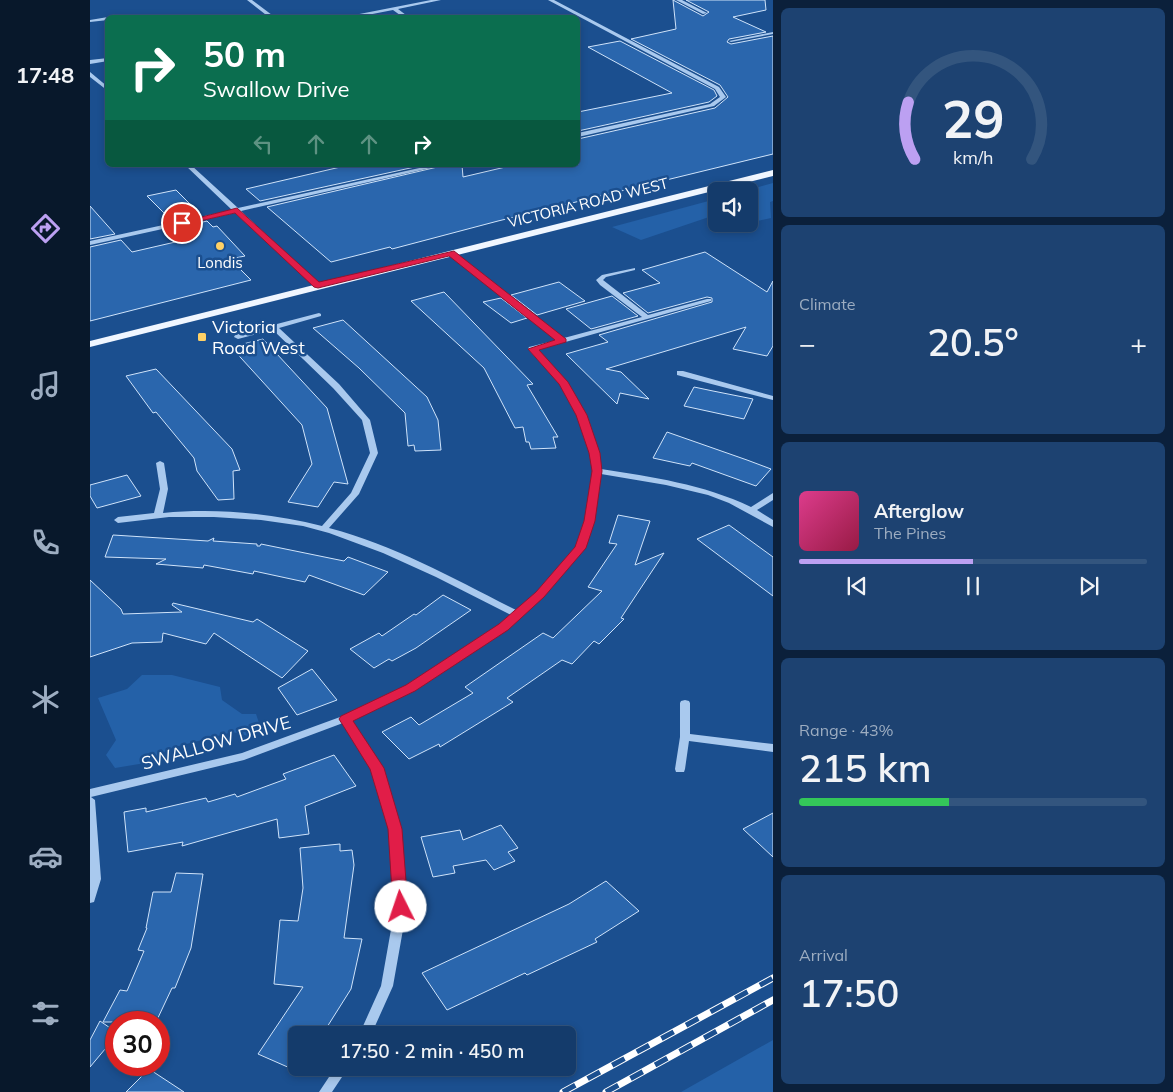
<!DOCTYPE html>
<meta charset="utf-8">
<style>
body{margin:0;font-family:Mulish,sans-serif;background:#1d4271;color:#f1f3f6;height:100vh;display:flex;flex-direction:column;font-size:19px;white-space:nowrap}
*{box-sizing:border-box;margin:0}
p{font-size:16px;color:#9dadc1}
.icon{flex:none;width:28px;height:28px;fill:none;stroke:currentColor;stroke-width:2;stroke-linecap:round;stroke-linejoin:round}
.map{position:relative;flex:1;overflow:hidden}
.side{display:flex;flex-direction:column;gap:8px;padding:8px;background:#0b203b;width:400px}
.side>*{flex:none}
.top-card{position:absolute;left:15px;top:15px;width:475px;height:152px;border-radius:8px;box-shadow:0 2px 8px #0003,0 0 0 1px #33557e;background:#0b6e4f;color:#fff;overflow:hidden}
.tools{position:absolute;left:618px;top:182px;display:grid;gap:10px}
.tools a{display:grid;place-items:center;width:50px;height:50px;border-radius:8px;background:#143b6b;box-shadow:0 2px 8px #0003,0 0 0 1px #33557e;font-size:25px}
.speed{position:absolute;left:15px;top:1011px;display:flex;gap:10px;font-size:25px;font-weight:700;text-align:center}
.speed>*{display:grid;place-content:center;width:65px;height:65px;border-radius:50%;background:#143b6b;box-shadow:0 2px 8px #0003,0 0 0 1px #33557e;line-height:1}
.speed .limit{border:8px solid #d22;background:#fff;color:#111}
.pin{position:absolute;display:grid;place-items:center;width:42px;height:42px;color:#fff;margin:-21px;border:2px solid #fff;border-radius:50%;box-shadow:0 1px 5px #0007}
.me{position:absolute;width:55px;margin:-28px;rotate:356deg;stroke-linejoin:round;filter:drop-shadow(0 0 4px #0008)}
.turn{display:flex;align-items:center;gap:18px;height:105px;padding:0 15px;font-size:22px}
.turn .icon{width:65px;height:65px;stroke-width:2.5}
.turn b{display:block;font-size:35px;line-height:42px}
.lanes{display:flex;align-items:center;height:48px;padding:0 15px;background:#0003;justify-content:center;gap:25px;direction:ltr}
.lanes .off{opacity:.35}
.big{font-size:38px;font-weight:600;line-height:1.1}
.side .tile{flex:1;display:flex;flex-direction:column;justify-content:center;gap:8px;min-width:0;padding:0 18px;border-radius:8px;background:#1d4271}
.side .dial{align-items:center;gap:0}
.dial svg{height:130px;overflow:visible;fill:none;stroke:#33557e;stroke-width:7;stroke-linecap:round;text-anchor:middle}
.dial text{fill:#f1f3f6;stroke:none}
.song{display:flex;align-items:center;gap:15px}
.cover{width:60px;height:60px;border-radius:8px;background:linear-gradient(135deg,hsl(330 70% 55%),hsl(340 70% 35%))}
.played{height:5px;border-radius:2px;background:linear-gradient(90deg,#bca0f2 50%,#33557e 50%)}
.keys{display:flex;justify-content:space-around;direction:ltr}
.heat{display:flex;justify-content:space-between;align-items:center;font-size:28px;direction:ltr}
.charge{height:8px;border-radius:4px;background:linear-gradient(90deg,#34c759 43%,#33557e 0)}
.trip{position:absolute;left:198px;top:1026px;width:288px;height:50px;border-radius:8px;background:#143b6b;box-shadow:0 2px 8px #0003,0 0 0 1px #33557e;font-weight:600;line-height:50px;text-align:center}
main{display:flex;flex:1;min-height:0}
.tab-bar{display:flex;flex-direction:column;width:90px;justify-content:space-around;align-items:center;background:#08182b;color:#9dadc1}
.tab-bar .icon{width:35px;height:35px}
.tab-bar .on{color:#bca0f2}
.tab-bar b{font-size:22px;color:#f1f3f6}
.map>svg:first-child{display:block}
.green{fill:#2461a8}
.building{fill:#2a66ad;stroke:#cfe3fa}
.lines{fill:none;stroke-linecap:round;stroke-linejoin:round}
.minor{fill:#a9c9ee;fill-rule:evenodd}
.major{fill:#f0f6ff;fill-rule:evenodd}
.rail-casing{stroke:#fff;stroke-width:7}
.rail{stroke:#1b4f8f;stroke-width:5;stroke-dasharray:14;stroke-linecap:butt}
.route{fill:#e11d48;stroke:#92132f}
.poi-dot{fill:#ffd166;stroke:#1b4f8f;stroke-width:2}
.labels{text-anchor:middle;stroke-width:5;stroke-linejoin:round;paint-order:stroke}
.far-street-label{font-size:15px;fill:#fff;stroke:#1b4f8f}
.far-poi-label{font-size:15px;fill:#fff;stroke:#1b4f8f}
.poi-label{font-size:18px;fill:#fff;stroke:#1b4f8f;text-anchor:start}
.street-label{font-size:18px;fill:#fff;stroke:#1b4f8f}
</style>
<main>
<nav class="tab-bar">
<b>17:48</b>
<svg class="icon on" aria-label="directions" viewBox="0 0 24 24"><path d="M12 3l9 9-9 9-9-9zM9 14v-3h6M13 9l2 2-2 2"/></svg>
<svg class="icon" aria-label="music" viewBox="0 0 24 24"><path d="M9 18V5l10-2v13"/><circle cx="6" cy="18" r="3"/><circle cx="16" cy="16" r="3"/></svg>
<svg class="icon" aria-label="phone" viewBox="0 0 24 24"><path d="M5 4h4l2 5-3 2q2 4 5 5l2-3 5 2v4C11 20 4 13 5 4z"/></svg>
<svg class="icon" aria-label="climate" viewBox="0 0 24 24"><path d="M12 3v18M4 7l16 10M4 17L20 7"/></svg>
<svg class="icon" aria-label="car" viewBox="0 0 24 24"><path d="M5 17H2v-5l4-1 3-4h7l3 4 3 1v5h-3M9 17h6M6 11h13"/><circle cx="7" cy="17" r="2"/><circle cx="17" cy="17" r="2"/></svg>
<svg class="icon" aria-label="filters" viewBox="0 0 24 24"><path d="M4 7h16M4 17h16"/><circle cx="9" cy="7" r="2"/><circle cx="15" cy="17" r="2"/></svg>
</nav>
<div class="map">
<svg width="683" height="1092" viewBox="0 0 683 1092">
<rect width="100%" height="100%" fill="#1b4f8f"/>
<!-- green -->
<path class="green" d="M 683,183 L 683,201 L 680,202 L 681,218 L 659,223 L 659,191 L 654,191 Z
M 626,199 L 626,217 L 622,216 L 551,240 L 522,227 Z
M 52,675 L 82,675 L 130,687 L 132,700 L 152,714 L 166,714 L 169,723 L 162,726 L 166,733 L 158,736 L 143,732 L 77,749 L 67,761 L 25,768 L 16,755 L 26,740 L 8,698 L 37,689 Z
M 683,1040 L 683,1092 L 591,1092 Z"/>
<!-- building -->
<path class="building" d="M 583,0 L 613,16 L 619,12 L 596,0 L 675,0 L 676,10 L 643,17 L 676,32 L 639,39 L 637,42 L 641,44 L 683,36 L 683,154 L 408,221 L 302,249 L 300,247 L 241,262 L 177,207 L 356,165 L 372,165 L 373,177 L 424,165 L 488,165 L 488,139 L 625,108 L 638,97 L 630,85 L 541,39 L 586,29 Z
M 530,41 L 624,90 L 627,96 L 619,102 L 488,131 L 488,112 L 582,93 L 498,47 Z
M 259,165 L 334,165 L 170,201 L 156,189 Z
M 86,190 L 111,215 L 82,221 L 57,196 Z
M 0,206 L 25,234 L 0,239 Z
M 117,221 L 123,227 L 127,226 L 155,256 L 140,259 L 161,280 L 0,321 L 0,247 L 31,240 L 42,252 L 94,240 L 90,235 L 94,234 L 88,228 Z
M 615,252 L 677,292 L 683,281 L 683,346 L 677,356 L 643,349 L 656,327 L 516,369 L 531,372 L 559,399 L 530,393 L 527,404 L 476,354 L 518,342 L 509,335 L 622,302 L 622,298 L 617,297 L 558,313 L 533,293 L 570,283 L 552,270 Z
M 469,282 L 495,301 L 447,315 L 421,295 Z
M 354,292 L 443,384 L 437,385 L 468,437 L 463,437 L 466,448 L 441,449 L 439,442 L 436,442 L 433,427 L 425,428 L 394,368 L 321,301 Z
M 522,296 L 548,316 L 501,329 L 476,309 Z
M 411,298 L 437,318 L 421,323 L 393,302 Z
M 253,320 L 337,397 L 348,420 L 351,450 L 325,451 L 324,445 L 318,446 L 315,413 L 269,368 L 223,328 Z
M 173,339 L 237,408 L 258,484 L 244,482 L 228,507 L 198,502 L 222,464 L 212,425 L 141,347 Z
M 66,369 L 142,449 L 150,470 L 143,471 L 144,499 L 128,500 L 107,471 L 104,458 L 66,412 L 63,413 L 36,376 Z
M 604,387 L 623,391 L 663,399 L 654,419 L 594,406 Z
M 577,432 L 657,460 L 681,469 L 666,486 L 602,463 L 600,466 L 563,458 Z
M 37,475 L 51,496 L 7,508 L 0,496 L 0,485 Z
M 528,515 L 560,521 L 545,565 L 574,553 L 531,618 L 534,619 L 509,644 L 504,641 L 482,664 L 472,660 L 417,698 L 423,702 L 350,747 L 349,744 L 319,759 L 292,732 L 321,717 L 329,725 L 383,693 L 375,687 L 453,633 L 463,638 L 512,591 L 498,587 L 527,544 L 519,543 Z
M 639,525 L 683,557 L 683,596 L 607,539 Z
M 23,535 L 118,541 L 124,538 L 123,541 L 167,544 L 167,546 L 170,546 L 171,544 L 254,561 L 258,557 L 298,572 L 274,595 L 219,575 L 215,582 L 164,571 L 163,574 L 114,565 L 113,568 L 66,564 L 76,559 L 15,557 Z
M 0,580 L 31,609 L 33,614 L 92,612 L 82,605 L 83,603 L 163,622 L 167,619 L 218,651 L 192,678 L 124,633 L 116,644 L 73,633 L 72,642 L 42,643 L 0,657 Z
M 353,595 L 381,610 L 326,648 L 302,661 L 299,659 L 284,668 L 260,649 L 289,633 L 292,636 L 324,614 L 326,615 Z
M 222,669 L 247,700 L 207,715 L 188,688 Z
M 244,755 L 266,786 L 215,806 L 219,834 L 189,838 L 187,819 L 92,846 L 93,842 L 38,852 L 34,812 L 56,808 L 56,812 L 116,798 L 118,802 L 145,794 L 147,797 L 196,779 L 193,774 Z
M 683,813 L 683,857 L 653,829 Z
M 411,825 L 428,848 L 418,852 L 425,861 L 404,870 L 396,860 L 363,866 L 365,873 L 343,877 L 331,837 L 370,830 L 373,840 Z
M 250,844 L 250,851 L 262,850 L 264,865 L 254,938 L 272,939 L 261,989 L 232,1035 L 206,1035 L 206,1068 L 211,1068 L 209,1072 L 168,1054 L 213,987 L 184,984 L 190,920 L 208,921 L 213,888 L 210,848 Z
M 86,873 L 113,874 L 101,948 L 85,988 L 82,988 L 66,1022 L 13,1022 L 30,990 L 37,991 L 54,951 L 48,950 L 57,928 L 56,928 L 63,892 L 81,892 Z
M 516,881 L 549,911 L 505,939 L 507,942 L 437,975 L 435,973 L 357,1010 L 332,973 L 479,904 Z
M 10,1021 L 26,1032 L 26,1036 L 0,1067 L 0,1040 Z
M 59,1069 L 94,1092 L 36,1092 Z"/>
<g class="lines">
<!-- minor -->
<path class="minor" d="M 157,0 L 162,0 L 186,18 L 180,18 Z
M 341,0 L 351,0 L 308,9 L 320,18 L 314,18 L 303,10 L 262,18 L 249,18 Z
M 458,0 L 464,0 L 629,87 L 636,97 L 624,106 L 488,137 L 488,133 L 620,104 L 630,97 L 625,89 Z
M 586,0 L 592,0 L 617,13 L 613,14 Z
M 18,17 L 20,18 L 18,18 L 18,20 L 0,22 L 0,20 Z
M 683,32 L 683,34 L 641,42 L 639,41 Z
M 18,58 L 18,61 L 0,64 L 0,60 Z
M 0,72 L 18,87 L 18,91 L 0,77 Z
M 95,165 L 101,165 L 148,208 L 343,165 L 354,165 L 151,211 L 229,284 L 229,286 L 225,286 L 145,213 L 0,245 L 0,241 L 142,210 Z
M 361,251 L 474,338 L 552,317 L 510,285 L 506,280 L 512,275 L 545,268 L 545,270 L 516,277 L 513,280 L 558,315 L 617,299 L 621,299 L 621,301 L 447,350 C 456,360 468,371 476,382 C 494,407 506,439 511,469 C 562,477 613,484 661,507 L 683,493 L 683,500 L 667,510 L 683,520 L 683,527 L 639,503 L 618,495 L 576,485 L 511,474 L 504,521 L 494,548 L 453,596 L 416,629 L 324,690 L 262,720 L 292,768 L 310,829 L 317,907 L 303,986 L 281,1035 L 269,1035 L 291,986 L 305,907 L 300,829 L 282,768 L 253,723 L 154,760 L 1,797 L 5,800 L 11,879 L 4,902 L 0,903 L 0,789 L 152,753 L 261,713 L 318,686 L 410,625 L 421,615 L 346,577 L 293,553 L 239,533 L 213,526 L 171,520 L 124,517 L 79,517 L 28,523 L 24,520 L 28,517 L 64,513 L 70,489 L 66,463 L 70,461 L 74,463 L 78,489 L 73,513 C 126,508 181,513 232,526 L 261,493 L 280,453 L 272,420 L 243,388 L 183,330 L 148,339 L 144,337 L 145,335 L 229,313 L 231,314 L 231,316 L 189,328 L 249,384 L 280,420 L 288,453 L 269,494 L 239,528 C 305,545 366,580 426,610 L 447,592 L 486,547 L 496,521 L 503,471 L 500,453 L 487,415 L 470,384 L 438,349 L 439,347 L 467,340 L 359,254 L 358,253 Z
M 587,371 L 593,371 L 683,396 L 683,400 L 587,375 Z
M 595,700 L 599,701 L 600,703 L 600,734 L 683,744 L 683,752 L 599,741 L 595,769 L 594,772 L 586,772 L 585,769 L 590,737 L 590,703 L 591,701 Z
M 245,1068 L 258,1068 L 242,1092 L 229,1092 Z"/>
<!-- major -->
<path class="major" d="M 683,170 L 683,176 L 0,347 L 0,341 Z"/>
<defs>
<path id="rail" d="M 473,1092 L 683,978
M 516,1092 L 683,1000"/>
</defs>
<!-- rail casing -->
<use href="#rail" class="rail-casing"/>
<!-- rail -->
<use href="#rail" class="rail"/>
</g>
<!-- route -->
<path class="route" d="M 147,208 L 229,282 L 364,251 L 476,339 L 476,342 L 449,350 L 478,382 L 497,415 L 510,453 L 512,471 L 505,521 L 496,548 L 454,597 L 418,630 L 325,691 L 263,721 L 294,768 L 312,829 L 318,907 L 316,911 L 311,913 L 305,911 L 303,907 L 298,829 L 280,769 L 249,719 L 251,716 L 316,685 L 409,624 L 446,592 L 485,547 L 494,521 L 502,471 L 499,453 L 486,415 L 469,384 L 438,349 L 465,340 L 359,256 L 228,288 L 224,287 L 145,213 L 92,225 L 88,223 Z"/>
<!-- markers -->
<g class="poi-dot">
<circle cx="130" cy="246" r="5"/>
<rect x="107" y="332" width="10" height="10" rx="2.5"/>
</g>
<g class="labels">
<!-- far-street labels -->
<g class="far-street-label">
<text transform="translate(498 203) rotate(-14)" y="5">VICTORIA ROAD WEST</text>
</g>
<!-- far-poi labels -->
<g class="far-poi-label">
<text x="130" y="268">Londis</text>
</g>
<!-- poi labels -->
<g class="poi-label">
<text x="122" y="333">Victoria<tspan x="122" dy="21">Road West</tspan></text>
</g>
<!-- street labels -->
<g class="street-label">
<text transform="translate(126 743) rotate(-16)" y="6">SWALLOW DRIVE</text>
</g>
</g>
</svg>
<div class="tools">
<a><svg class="icon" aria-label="sound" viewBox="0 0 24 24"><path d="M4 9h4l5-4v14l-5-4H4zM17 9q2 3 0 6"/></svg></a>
</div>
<div class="speed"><div class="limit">30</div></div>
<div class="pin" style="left:92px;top:223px;background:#d93025"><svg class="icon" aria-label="arrive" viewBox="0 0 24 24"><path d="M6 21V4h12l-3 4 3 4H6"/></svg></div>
<svg class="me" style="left:311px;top:907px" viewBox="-20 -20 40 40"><circle r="19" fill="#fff"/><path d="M0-13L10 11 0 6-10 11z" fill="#e11d48"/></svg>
<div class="trip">17:50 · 2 min · 450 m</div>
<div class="top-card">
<div class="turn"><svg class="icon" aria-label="right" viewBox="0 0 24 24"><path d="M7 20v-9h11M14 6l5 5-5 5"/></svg><div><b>50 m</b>Swallow Drive</div></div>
<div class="lanes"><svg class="icon off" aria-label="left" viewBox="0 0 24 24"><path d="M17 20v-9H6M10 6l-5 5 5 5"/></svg><svg class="icon off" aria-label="ahead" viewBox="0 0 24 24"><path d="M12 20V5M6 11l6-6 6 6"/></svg><svg class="icon off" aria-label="ahead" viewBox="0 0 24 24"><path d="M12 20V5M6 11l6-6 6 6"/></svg><svg class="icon" aria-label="right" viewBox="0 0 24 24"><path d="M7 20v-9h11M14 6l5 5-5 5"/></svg></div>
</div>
</div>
<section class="side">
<div class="tile dial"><svg viewBox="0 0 100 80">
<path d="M14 69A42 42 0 1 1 86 69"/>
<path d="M14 69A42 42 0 0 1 10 34" stroke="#bca0f2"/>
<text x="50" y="56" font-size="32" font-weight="700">29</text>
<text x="50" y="72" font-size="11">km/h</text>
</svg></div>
<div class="tile"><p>Climate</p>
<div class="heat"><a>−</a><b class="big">20.5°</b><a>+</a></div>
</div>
<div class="tile">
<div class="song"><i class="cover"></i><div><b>Afterglow</b><p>The Pines</p></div></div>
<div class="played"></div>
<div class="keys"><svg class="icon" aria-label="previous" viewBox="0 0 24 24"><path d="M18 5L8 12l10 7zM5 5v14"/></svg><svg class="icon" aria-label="pause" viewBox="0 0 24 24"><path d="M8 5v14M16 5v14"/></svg><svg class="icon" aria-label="next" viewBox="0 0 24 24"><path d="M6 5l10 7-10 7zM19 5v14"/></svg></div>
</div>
<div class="tile"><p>Range · 43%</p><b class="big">215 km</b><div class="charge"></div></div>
<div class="tile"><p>Arrival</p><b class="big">17:50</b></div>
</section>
</main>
